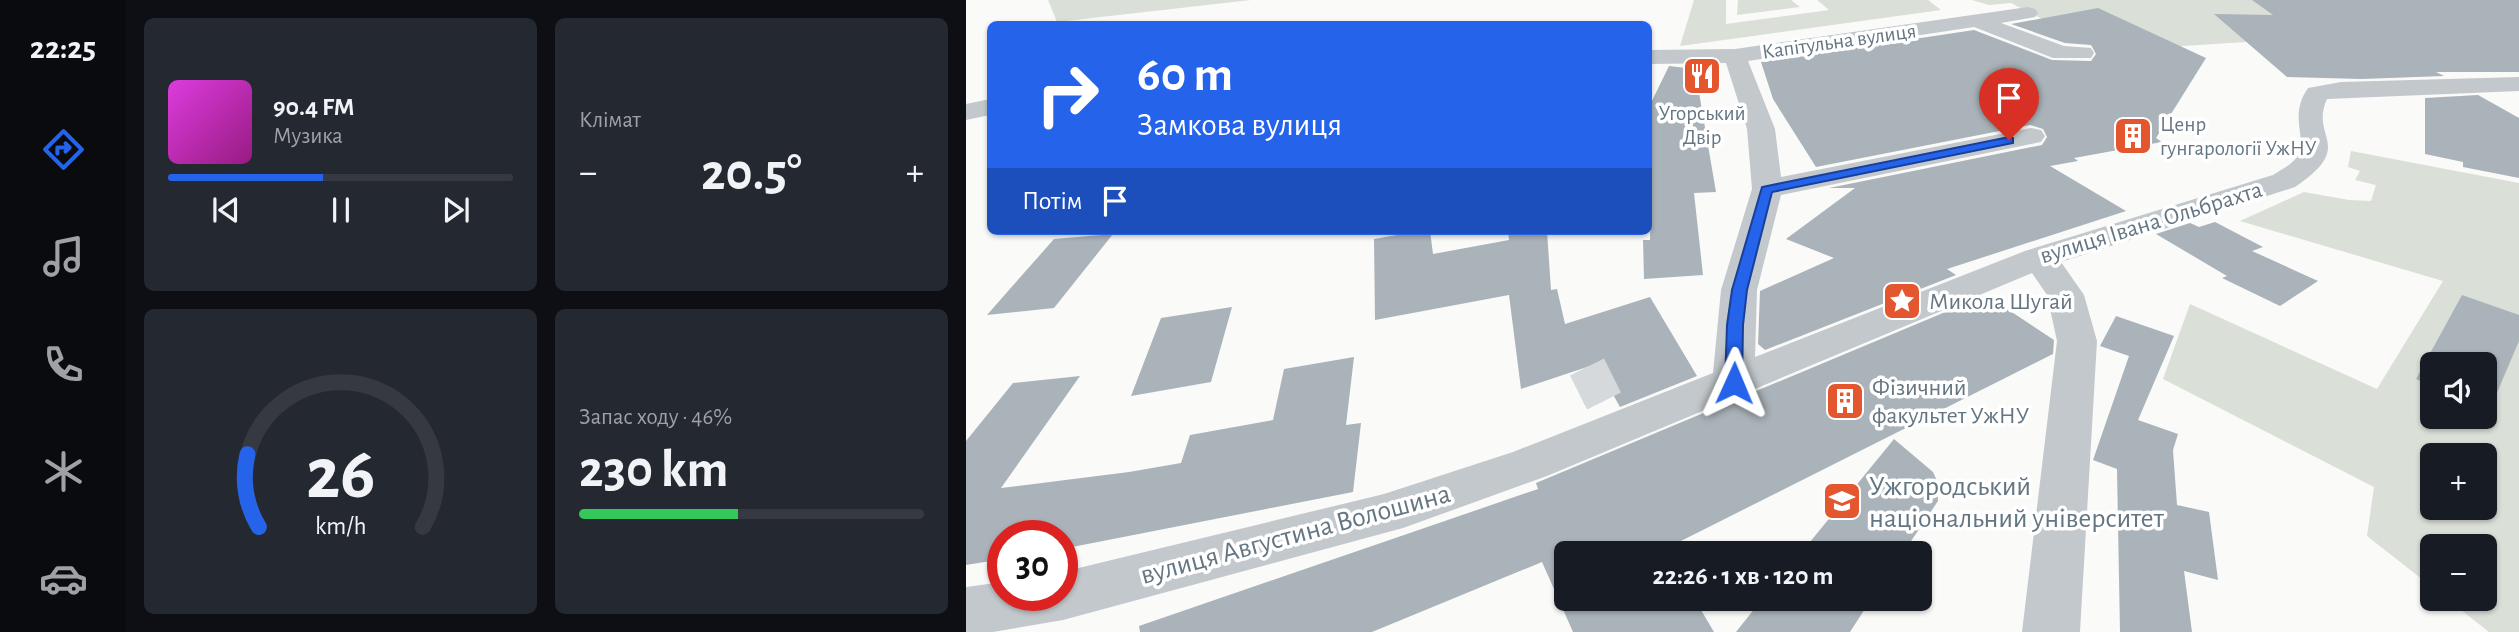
<!DOCTYPE html>
<html lang="uk">
<meta charset="utf-8">
<style>
body{margin:0;font-family:"Alegreya Sans",sans-serif;background:#242831;color:#f1f3f6;height:100vh;display:flex;flex-direction:column;font-size:26px;white-space:nowrap}
*{box-sizing:border-box;margin:0}
p{font-size:23px;color:#9ea1a6}
.icon{flex:none;width:38px;height:38px;fill:none;stroke:currentColor;stroke-width:2;stroke-linecap:round;stroke-linejoin:round}
.map{position:relative;flex:1;overflow:hidden}
.drawer{display:flex;flex-direction:column;gap:18px;padding:18px;background:#0d0f14;width:840px}
.drawer>*{flex:none}
.banner{position:absolute;left:21px;top:21px;width:665px;height:214px;border-radius:10px;box-shadow:0 2px 5px #0004;background:#2563eb;color:#fff;overflow:hidden}
.buttons{position:absolute;left:1454px;top:352px;display:grid;gap:14px}
.buttons a{display:grid;place-items:center;width:77px;height:77px;border-radius:10px;background:#171b24;box-shadow:0 2px 5px #0004;font-size:35px}
.speed{position:absolute;left:21px;top:520px;display:flex;gap:14px;font-size:35px;font-weight:700;text-align:center}
.speed>*{display:grid;place-content:center;width:91px;height:91px;border-radius:50%;background:#171b24;box-shadow:0 2px 5px #0004;line-height:1}
.speed .limit{border:10px solid #d22;background:#fff;color:#111}
.pin{position:absolute;display:grid;place-items:center;width:60px;height:60px;color:#fff;margin:-72px -30px;border-radius:50% 50% 50% 0;rotate:-45deg;box-shadow:0 0 7px #0007}
.pin .icon{rotate:45deg}
.me{position:absolute;width:77px;margin:-38px;rotate:1deg;stroke-linejoin:round;filter:drop-shadow(0 0 5px #0008)}
.turn{display:flex;align-items:center;gap:24px;height:147px;padding:0 35px;font-size:32px}
.turn .icon{width:91px;height:91px;stroke-width:2.5}
.turn b{display:block;font-size:49px;line-height:60px}
.then{display:flex;align-items:center;height:66px;padding:0 35px;background:#0003;gap:14px;font-size:26px}
.big{font-size:52px;font-weight:600;line-height:1.1}
.drawer .widget{flex:1;display:flex;flex-direction:column;justify-content:center;gap:10px;min-width:0;padding:0 24px;border-radius:10px;background:#242831}
.drawer .dial{align-items:center;gap:0}
.dial svg{height:182px;overflow:visible;fill:none;stroke:#363941;stroke-width:7;stroke-linecap:round;text-anchor:middle}
.dial text{fill:#f1f3f6;stroke:none}
.song{display:flex;align-items:center;gap:21px}
.cover{width:84px;height:84px;border-radius:10px;background:linear-gradient(135deg,hsl(300 70% 55%),hsl(310 70% 35%))}
.played{height:7px;border-radius:4px;background:linear-gradient(90deg,#2563eb 45%,#363941 45%)}
.keys{display:flex;justify-content:space-around;direction:ltr}
.heat{display:flex;justify-content:space-between;align-items:center;font-size:38px;direction:ltr}
.charge{height:10px;border-radius:5px;background:linear-gradient(90deg,#34c759 46%,#363941 0)}
.drawer .tiles{flex:1;display:grid;gap:18px;grid-template-columns:repeat(2,1fr)}
.trip{position:absolute;left:588px;top:541px;width:378px;height:70px;border-radius:10px;background:#171b24;box-shadow:0 2px 5px #0004;font-weight:600;line-height:70px;text-align:center}
main{display:flex;flex:1;min-height:0}
.tab-bar{display:flex;flex-direction:column;width:126px;justify-content:space-around;align-items:center;background:#090b0e;color:#9ea1a6}
.tab-bar .icon{width:49px;height:49px}
.tab-bar .selected{color:#2563eb}
.tab-bar b{font-size:32px;color:#f1f3f6}
.map>svg:first-child{display:block}
.green{fill:#dadfd7;fill-rule:evenodd}
.building{fill:#aab3b9}
.lines{fill:none;stroke-linecap:round;stroke-linejoin:round}
.minor-tunnel{stroke:#d5d9db;stroke-width:38;stroke-dasharray:38 19;stroke-linecap:butt}
.minor{fill:#c3c8cc;fill-rule:evenodd}
.route{fill:#2563eb;stroke:#184099;stroke-width:2}
.labels{text-anchor:middle;stroke-width:7;stroke-linejoin:round;paint-order:stroke}
.far-street-label{font-size:21px;fill:#657683;stroke:#fff}
.far-poi-label{font-size:21px;fill:#657683;stroke:#fff}
.street-label{font-size:24px;fill:#657683;stroke:#fff}
.poi-label{font-size:24px;fill:#657683;stroke:#fff;text-anchor:start}
.near-poi-label{font-size:28px;fill:#657683;stroke:#fff;text-anchor:start}
.near-street-label{font-size:28px;fill:#657683;stroke:#fff}
</style>
<main>
<nav class="tab-bar">
<b>22:25</b>
<svg class="icon selected" aria-label="directions" viewBox="0 0 24 24"><path d="M12 3l9 9-9 9-9-9zM9 14v-3h6M13 9l2 2-2 2"/></svg>
<svg class="icon" aria-label="music" viewBox="0 0 24 24"><path d="M9 18V5l10-2v13"/><circle cx="6" cy="18" r="3"/><circle cx="16" cy="16" r="3"/></svg>
<svg class="icon" aria-label="phone" viewBox="0 0 24 24"><path d="M5 4h4l2 5-3 2q2 4 5 5l2-3 5 2v4C11 20 4 13 5 4z"/></svg>
<svg class="icon" aria-label="climate" viewBox="0 0 24 24"><path d="M12 3v18M4 7l16 10M4 17L20 7"/></svg>
<svg class="icon" aria-label="car" viewBox="0 0 24 24"><path d="M5 17H2v-5l4-1 3-4h7l3 4 3 1v5h-3M9 17h6M6 11h13"/><circle cx="7" cy="17" r="2"/><circle cx="17" cy="17" r="2"/></svg>
</nav>
<section class="drawer">
<div class="tiles">
<div class="widget">
<div class="song"><i class="cover"></i><div><b>90.4 FM</b><p>Музика</p></div></div>
<div class="played"></div>
<div class="keys"><svg class="icon" aria-label="previous" viewBox="0 0 24 24"><path d="M18 5L8 12l10 7zM5 5v14"/></svg><svg class="icon" aria-label="pause" viewBox="0 0 24 24"><path d="M8 5v14M16 5v14"/></svg><svg class="icon" aria-label="next" viewBox="0 0 24 24"><path d="M6 5l10 7-10 7zM19 5v14"/></svg></div>
</div>
<div class="widget"><p>Клімат</p>
<div class="heat"><a>−</a><b class="big">20.5°</b><a>+</a></div>
</div>
<div class="widget dial"><svg viewBox="0 0 100 80">
<path d="M14 69A42 42 0 1 1 86 69"/>
<path d="M14 69A42 42 0 0 1 9 37" stroke="#2563eb"/>
<text x="50" y="56" font-size="32" font-weight="700">26</text>
<text x="50" y="72" font-size="11">km/h</text>
</svg></div>
<div class="widget"><p>Запас ходу · 46%</p><b class="big">230 km</b><div class="charge"></div></div>
</div>
</section>
<div class="map">
<svg width="1553" height="632" viewBox="0 0 1553 632">
<rect width="100%" height="100%" fill="#fafaf8"/>
<!-- green -->
<path class="green" d="M 82,0 L 285,0 L 91,22 Z
M 728,0 L 760,0 L 760,24 L 863,10 L 851,0 L 962,0 L 975,10 L 714,46 Z
M 772,0 L 825,0 L 834,7 L 771,15 Z
M 1006,0 L 1553,0 L 1488,44 L 1280,42 L 1138,51 L 1045,3 L 1023,5 Z
M 1385,151 L 1553,183 L 1553,632 L 1523,632 L 1481,599 L 1519,598 L 1519,546 L 1466,546 L 1466,587 L 1401,536 L 1408,487 L 1197,379 L 1224,304 L 1411,389 L 1477,281 L 1274,221 L 1338,192 L 1383,200 L 1405,201 L 1410,185 L 1389,180 L 1394,171 L 1382,167 ZM 1466,364 L 1519,364 L 1519,416 L 1466,416 ZM 1466,455 L 1519,455 L 1519,508 L 1466,508 Z"/>
<!-- building -->
<path class="building" d="M 1286,0 L 1553,0 L 1553,72 L 1470,72 L 1478,76 L 1396,79 L 1321,77 L 1248,14 L 1307,15 Z
M 1132,8 L 1240,58 L 1190,138 L 1196,142 L 1108,158 L 1112,161 L 1084,166 L 1160,211 L 981,269 L 990,275 L 799,350 L 792,344 L 794,291 L 868,258 L 820,239 L 889,188 L 863,188 L 1076,145 L 1081,137 L 1077,129 L 1064,125 L 850,167 L 807,99 L 795,62 L 1008,30 L 1086,60 L 1125,61 L 1130,54 L 1125,45 L 1099,43 L 1045,24 Z
M 703,66 L 729,69 L 750,192 L 728,193 L 737,275 L 678,279 L 677,240 L 684,240 L 686,166 L 682,166 L 682,109 Z
M 1512,95 L 1553,118 L 1553,178 L 1497,167 L 1497,162 L 1459,154 L 1459,98 Z
M 1249,222 L 1297,247 L 1286,251 L 1352,281 L 1314,306 L 1256,278 L 1261,276 L 1190,234 L 1224,223 L 1233,227 Z
M 454,231 L 464,231 L 467,254 L 543,240 L 542,231 L 581,231 L 585,290 L 591,289 L 599,324 L 684,297 L 731,376 L 654,407 L 630,364 L 555,389 L 543,295 L 409,320 L 408,239 Z
M 147,234 L 88,308 L 21,315 L 88,239 Z
M 1020,295 L 1088,340 L 1087,354 L 699,549 L 701,553 L 600,553 L 600,598 L 728,598 L 748,632 L 607,632 L 576,562 L 406,632 L 174,632 L 173,626 L 572,489 L 570,483 Z
M 1496,295 L 1553,315 L 1553,341 L 1524,409 L 1519,407 L 1519,364 L 1466,364 L 1466,386 L 1450,379 Z
M 266,307 L 245,382 L 165,396 L 195,318 Z
M 1150,316 L 1208,336 L 1172,420 L 1212,434 L 1207,450 L 1211,505 L 1243,512 L 1252,580 L 1218,571 L 1226,632 L 1154,632 L 1151,469 L 1127,460 L 1163,356 L 1134,346 Z
M 388,357 L 380,425 L 395,423 L 387,492 L 96,549 L 96,536 L 37,536 L 37,559 L 0,565 L 0,441 L 47,383 L 114,376 L 35,488 L 163,472 L 215,463 L 224,435 L 307,420 L 318,369 Z
M 928,439 L 967,472 L 971,481 L 972,501 L 937,553 L 835,553 Z
M 797,598 L 906,598 L 884,632 L 770,632 Z"/>
<g class="lines">
<!-- minor-tunnel -->
<path class="minor-tunnel" d="M 621,367 L 639,403"/>
<!-- minor -->
<path class="minor" d="M 1062,7 L 1069,9 L 1072,13 L 1069,17 L 1035,23 L 1098,46 L 1125,48 L 1128,53 L 1125,58 L 1087,58 L 1008,27 L 782,61 L 809,129 L 815,177 L 1065,128 L 1075,130 L 1079,136 L 1075,142 L 1065,144 L 815,195 L 791,290 L 789,357 L 1059,251 L 1307,175 C 1315,170 1325,165 1330,158 C 1344,140 1321,118 1342,88 L 1375,82 L 1553,77 L 1553,91 L 1361,99 C 1343,138 1391,145 1329,187 L 1095,262 L 1118,295 L 1131,341 L 1114,632 L 1056,632 L 1091,341 L 1081,295 L 1066,273 L 581,476 L 437,528 L 97,620 L 27,632 L 0,632 L 0,587 L 37,582 L 37,595 L 96,595 L 96,572 L 418,494 L 547,452 L 747,373 L 755,290 L 786,189 L 781,129 L 760,63 L 682,64 L 682,50 L 769,49 Z
M 24,99 L 24,115 L 0,120 L 0,104 Z"/>
</g>
<!-- route -->
<path class="route" d="M 1043,137 L 1047,138 L 1047,143 L 806,192 L 781,290 L 777,325 L 776,383 L 768,389 L 761,387 L 759,383 L 761,325 L 766,290 L 796,187 Z"/>
<!-- icons -->
<defs>
<symbol id="restaurant-square" viewBox="-11 -11 22 22"><rect x="-9" y="-9" width="18" height="18" rx="4" fill="#e4572e" stroke="#fff"/><path d="M-5-6h1v4h1v-4h1v4h1v-4h1v5L-1.5 .5V6h-2V.5L-5-1ZM5-6V6H3V1.5H1.5Q1.5-4 5-6Z" fill="#fff"/></symbol>
<symbol id="building-square" viewBox="-11 -11 22 22"><rect x="-9" y="-9" width="18" height="18" rx="4" fill="#e4572e" stroke="#fff"/><path d="M-4-6H4V6H1V3H-1V6H-4ZM-2.5-4.3h1.7v1.8h-1.7ZM.8-4.3h1.7v1.8H.8ZM-2.5-1h1.7V.8h-1.7ZM.8-1h1.7V.8H.8Z" fill="#fff"/></symbol>
<symbol id="sight-square" viewBox="-11 -11 22 22"><rect x="-9" y="-9" width="18" height="18" rx="4" fill="#e4572e" stroke="#fff"/><path d="M0-6L1.8-2.2L6-1.7L2.9 1.2L3.7 5.4L0 3.3L-3.7 5.4L-2.9 1.2L-6-1.7L-1.8-2.2Z" fill="#fff"/></symbol>
<symbol id="university-square" viewBox="-11 -11 22 22"><rect x="-9" y="-9" width="18" height="18" rx="4" fill="#e4572e" stroke="#fff"/><path d="M0-5L7-2L0 1L-7-2ZM-4 1L0 2.5L4 1V4Q0 6-4 4Z" fill="#fff"/></symbol>
</defs>
<g fill-rule="evenodd">
<use href="#restaurant-square" x="714" y="54" width="44" height="44"/>
<use href="#building-square" x="1145" y="114" width="44" height="44"/>
<use href="#sight-square" x="914" y="279" width="44" height="44"/>
<use href="#building-square" x="857" y="379" width="44" height="44"/>
<use href="#university-square" x="854" y="479" width="44" height="44"/>
</g>
<g class="labels">
<!-- far-street labels -->
<g class="far-street-label">
<text transform="translate(873 41) rotate(-8)" y="7">Капітульна вулиця</text>
</g>
<!-- far-poi labels -->
<g class="far-poi-label">
<text x="736" y="120">Угорський<tspan x="736" dy="24">Двір</tspan></text>
<text x="1194" y="131" text-anchor="start">Ценр<tspan x="1194" dy="24">гунгарології УжНУ</tspan></text>
</g>
<!-- street labels -->
<g class="street-label">
<text transform="translate(1185 222) rotate(-17)" y="8">вулиця Івана Ольбрахта</text>
</g>
<!-- poi labels -->
<g class="poi-label">
<text x="963" y="309">Микола Шугай</text>
<text x="906" y="395">Фізичний<tspan x="906" dy="28">факультет УжНУ</tspan></text>
</g>
<!-- near-poi labels -->
<g class="near-poi-label">
<text x="903" y="495">Ужгородський<tspan x="903" dy="32">національний університет</tspan></text>
</g>
<!-- near-street labels -->
<g class="near-street-label">
<text transform="translate(329 533) rotate(-15)" y="10">вулиця Августина Волошина</text>
</g>
</g>
</svg>
<div class="buttons">
<a><svg class="icon" aria-label="sound" viewBox="0 0 24 24"><path d="M4 9h4l5-4v14l-5-4H4zM17 9q2 3 0 6"/></svg></a>
<a>+</a>
<a>−</a>
</div>
<div class="speed"><div class="limit">30</div></div>
<div class="pin" style="left:1043px;top:140px;background:#d93025"><svg class="icon" aria-label="arrive" viewBox="0 0 24 24"><path d="M6 21V4h12l-3 4 3 4H6"/></svg></div>
<svg class="me" style="left:768px;top:383px" viewBox="-20 -20 40 40"><path d="M0-17L14 15 0 8-14 15z" fill="#2563eb" stroke="#fff" stroke-width="4"/></svg>
<div class="trip">22:26 · 1 хв · 120 m</div>
<div class="banner">
<div class="turn"><svg class="icon" aria-label="right" viewBox="0 0 24 24"><path d="M7 20v-9h11M14 6l5 5-5 5"/></svg><div><b>60 m</b>Замкова вулиця</div></div>
<div class="then">Потім<svg class="icon" aria-label="arrive" viewBox="0 0 24 24"><path d="M6 21V4h12l-3 4 3 4H6"/></svg></div>
</div>
</div>
</main>
